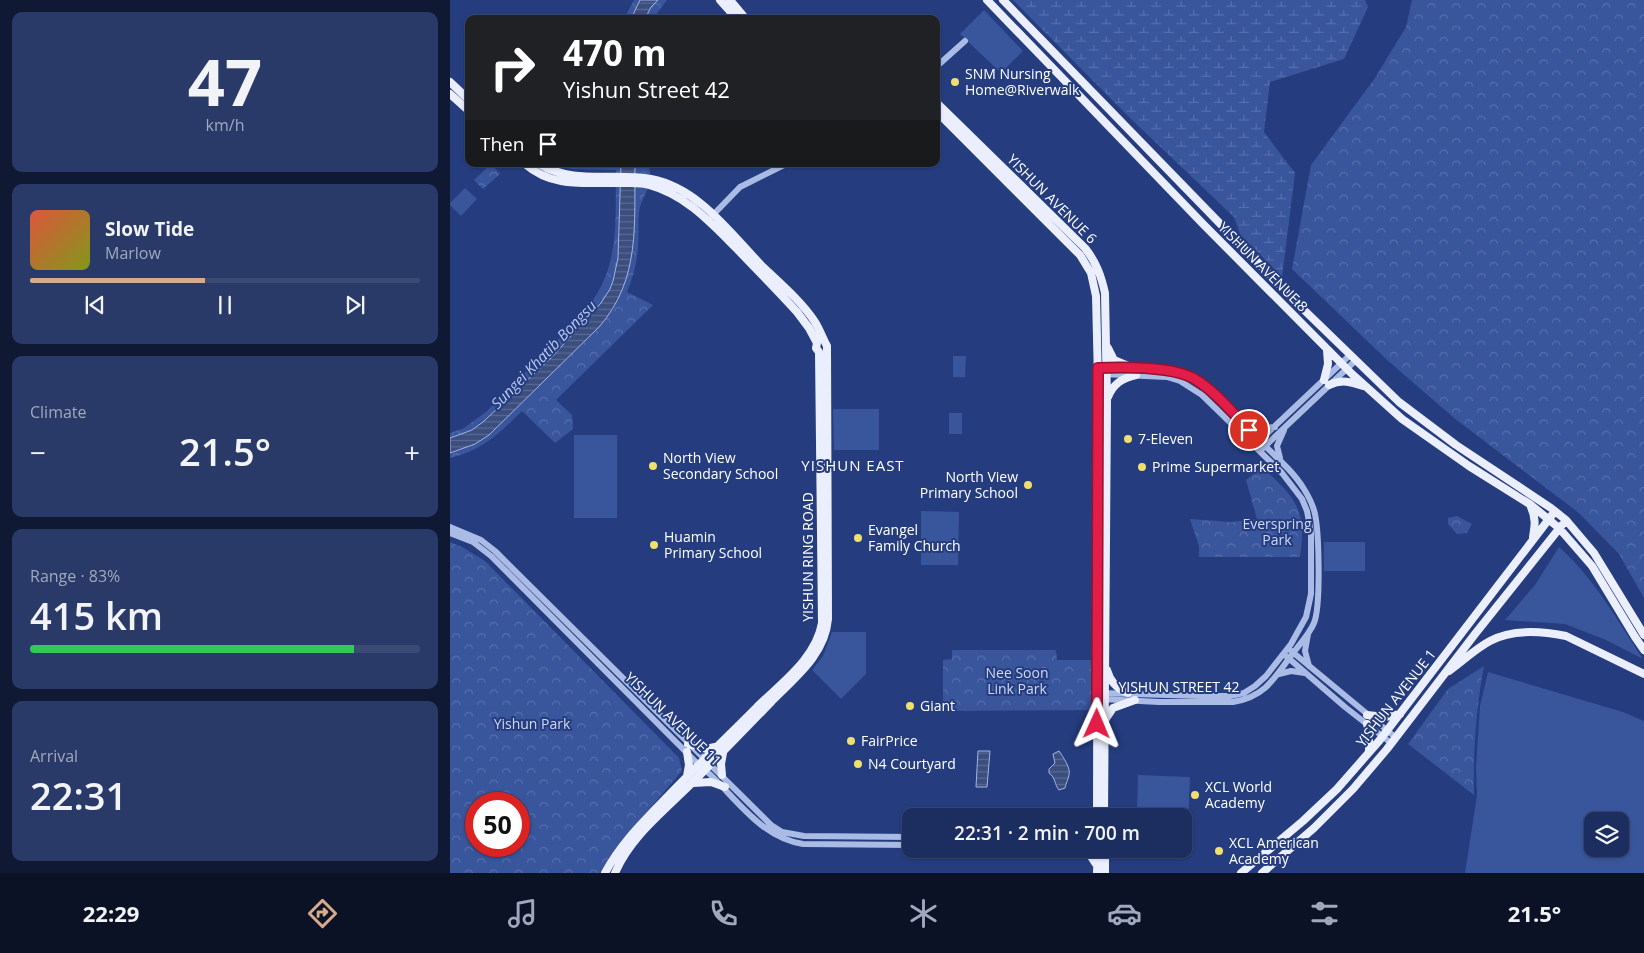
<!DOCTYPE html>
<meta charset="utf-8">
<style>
body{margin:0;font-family:"Open Sans",sans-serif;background:#293a68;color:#f1f3f6;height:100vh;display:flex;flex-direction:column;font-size:19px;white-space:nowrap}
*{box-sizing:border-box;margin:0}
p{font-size:16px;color:#a0a8bd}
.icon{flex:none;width:28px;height:28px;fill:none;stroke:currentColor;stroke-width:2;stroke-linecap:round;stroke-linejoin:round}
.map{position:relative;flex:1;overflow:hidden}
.sheet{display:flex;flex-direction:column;gap:12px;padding:12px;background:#0f1934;width:450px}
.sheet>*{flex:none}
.guide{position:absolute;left:15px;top:15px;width:475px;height:152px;border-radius:10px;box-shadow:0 1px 4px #0004,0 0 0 1px #3a4a74;background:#202124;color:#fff;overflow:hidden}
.fabs{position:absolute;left:1134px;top:812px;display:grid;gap:10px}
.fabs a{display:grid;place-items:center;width:45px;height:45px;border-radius:10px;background:#1c2e5f;box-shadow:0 1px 4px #0004,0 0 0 1px #3a4a74;font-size:25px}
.speed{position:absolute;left:15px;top:792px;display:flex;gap:10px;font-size:25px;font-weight:700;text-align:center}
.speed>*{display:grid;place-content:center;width:65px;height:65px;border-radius:50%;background:#1c2e5f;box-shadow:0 1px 4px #0004,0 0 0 1px #3a4a74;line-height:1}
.speed .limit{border:8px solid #d22;background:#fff;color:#111}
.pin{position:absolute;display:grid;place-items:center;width:42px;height:42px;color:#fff;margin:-21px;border:2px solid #fff;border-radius:50%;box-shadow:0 1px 5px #0007}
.me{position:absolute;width:55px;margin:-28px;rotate:1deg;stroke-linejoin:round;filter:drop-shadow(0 0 4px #0008)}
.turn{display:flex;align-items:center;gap:18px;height:105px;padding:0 15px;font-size:22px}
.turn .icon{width:65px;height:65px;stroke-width:2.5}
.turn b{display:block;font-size:35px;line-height:42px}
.then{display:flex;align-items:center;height:48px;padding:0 15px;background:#0003;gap:10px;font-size:19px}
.big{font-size:38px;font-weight:600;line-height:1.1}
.sheet .card{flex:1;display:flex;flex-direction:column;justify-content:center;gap:8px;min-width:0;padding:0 18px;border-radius:10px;background:#293a68}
.sheet .dial{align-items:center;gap:0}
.dial b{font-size:65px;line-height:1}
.song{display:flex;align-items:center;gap:15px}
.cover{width:60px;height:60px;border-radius:8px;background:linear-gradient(135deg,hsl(10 70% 55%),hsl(70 70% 35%))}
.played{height:5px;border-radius:2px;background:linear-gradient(90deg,#d6ab8b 45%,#3a4a74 45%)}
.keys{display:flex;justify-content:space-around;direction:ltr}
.heat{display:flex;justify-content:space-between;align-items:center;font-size:28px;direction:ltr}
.charge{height:8px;border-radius:4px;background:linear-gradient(90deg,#34c759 83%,#3a4a74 0)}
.trip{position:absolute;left:452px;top:808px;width:290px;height:50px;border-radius:10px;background:#1c2e5f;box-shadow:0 1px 4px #0004,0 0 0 1px #3a4a74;font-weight:600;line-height:50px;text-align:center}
.menu{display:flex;height:80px;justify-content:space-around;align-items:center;background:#0b1226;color:#a0a8bd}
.menu .icon{width:35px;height:35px}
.menu .selected{color:#d6ab8b}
.menu b{font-size:22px;color:#f1f3f6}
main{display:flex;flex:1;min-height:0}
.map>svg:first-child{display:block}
.green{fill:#39559c;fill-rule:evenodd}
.forest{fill:url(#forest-crowns);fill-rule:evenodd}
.wetland{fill:url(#wetland-marsh)}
.water{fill:url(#water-rules);stroke:#9fb4e7}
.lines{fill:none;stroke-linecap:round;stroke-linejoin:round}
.minor{stroke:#aabce6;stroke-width:6}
.major{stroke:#ebeffd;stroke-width:8}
.route-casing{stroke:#92132f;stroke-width:12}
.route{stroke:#e11d48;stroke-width:9}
.poi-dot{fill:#f0df6f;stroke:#253d7f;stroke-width:2}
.labels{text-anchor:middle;stroke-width:4;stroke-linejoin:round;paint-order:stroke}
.poi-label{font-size:14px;fill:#fff;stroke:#253d7f;text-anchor:start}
.street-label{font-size:14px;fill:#fff;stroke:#253d7f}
.park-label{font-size:14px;fill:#ced9f5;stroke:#253d7f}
.water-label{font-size:15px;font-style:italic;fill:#b6c6ee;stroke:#253d7f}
.neighbourhood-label{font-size:15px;letter-spacing:1px;fill:#fff;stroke:#253d7f}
</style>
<main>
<section class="sheet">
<div class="card dial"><b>47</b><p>km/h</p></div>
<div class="card">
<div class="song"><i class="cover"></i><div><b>Slow Tide</b><p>Marlow</p></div></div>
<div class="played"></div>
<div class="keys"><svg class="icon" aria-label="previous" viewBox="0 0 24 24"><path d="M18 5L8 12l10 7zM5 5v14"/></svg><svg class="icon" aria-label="pause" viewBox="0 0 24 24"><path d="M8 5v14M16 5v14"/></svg><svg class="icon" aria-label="next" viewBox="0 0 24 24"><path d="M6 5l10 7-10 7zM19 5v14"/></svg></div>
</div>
<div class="card"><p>Climate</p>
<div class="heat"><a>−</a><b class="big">21.5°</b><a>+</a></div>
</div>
<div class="card"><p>Range · 83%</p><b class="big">415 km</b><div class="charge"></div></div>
<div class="card"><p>Arrival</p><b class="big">22:31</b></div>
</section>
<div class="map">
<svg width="1194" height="873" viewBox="0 0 1194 873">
<defs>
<pattern id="forest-crowns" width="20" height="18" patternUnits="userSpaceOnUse" patternTransform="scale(1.25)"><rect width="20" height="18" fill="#39559c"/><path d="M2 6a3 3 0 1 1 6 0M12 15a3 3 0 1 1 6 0" fill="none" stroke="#576eab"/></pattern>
<pattern id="wetland-marsh" width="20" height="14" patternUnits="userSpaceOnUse" patternTransform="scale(1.25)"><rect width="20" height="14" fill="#39559c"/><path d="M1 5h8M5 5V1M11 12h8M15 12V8" fill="none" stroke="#576eab"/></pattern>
<pattern id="water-rules" width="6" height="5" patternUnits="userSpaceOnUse" patternTransform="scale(1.25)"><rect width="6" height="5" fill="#3c4e7e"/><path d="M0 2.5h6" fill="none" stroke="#596991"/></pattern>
</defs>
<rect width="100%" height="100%" fill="#253d7f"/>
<!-- green -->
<path class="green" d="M 534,10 L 573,51 L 551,73 L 510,34 Z
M 15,188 L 27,199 L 11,216 L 0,205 L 0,203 Z
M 503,356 L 516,356 L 515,377 L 503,377 Z
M 383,409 L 429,409 L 429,450 L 384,450 Z
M 499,413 L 512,413 L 512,434 L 499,434 Z
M 124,435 L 167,435 L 167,518 L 124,518 Z
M 471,511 L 509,512 L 508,565 L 471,565 Z
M 874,542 L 915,542 L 915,571 L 874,571 Z
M 1109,547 C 1144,578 1167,620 1193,659 L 1156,640 L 1115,624 L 1055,620 L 1085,585 Z
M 382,632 L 416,632 L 416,674 L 391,699 L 362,670 L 373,656 Z
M 1038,672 L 1173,712 L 1194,721 L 1194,873 L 1015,873 L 1027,795 L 1026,767 L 1030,706 ZM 1142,821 L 1170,821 L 1170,849 L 1142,849 Z
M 688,775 L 740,777 L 737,847 L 734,847 L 734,816 L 687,816 Z"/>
<!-- forest -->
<path class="forest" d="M 184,0 L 217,0 L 203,19 L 174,19 Z
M 962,0 L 1194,0 L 1194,598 L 1169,554 L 1129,513 L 1004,418 L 935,358 L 842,269 L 861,165 L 925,78 L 956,27 Z
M 41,164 L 50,174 L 33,189 L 24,180 Z
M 102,164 L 197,164 C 207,182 192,194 189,212 C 188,223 189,235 188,247 C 187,263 183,278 177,292 L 203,305 L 106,400 L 122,415 L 123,429 L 105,443 L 72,411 C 50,433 31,451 0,458 L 0,433 L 14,428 L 36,412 L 131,316 C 171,270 165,227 166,170 L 122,169 Z
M 812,467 C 846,499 857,508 850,557 L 749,557 L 749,546 L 740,519 L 781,522 L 807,519 L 796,480 Z
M 1007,516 L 1022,524 L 1017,533 L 1007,534 L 998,524 L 998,518 Z
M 0,542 L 12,547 L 35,561 L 229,758 L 232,771 L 165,849 L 150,873 L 0,873 ZM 26,804 L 69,804 L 69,846 L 26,846 Z
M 502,650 L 606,650 L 607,660 L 641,660 L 641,710 L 493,711 L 493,660 L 502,659 Z
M 1034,666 C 1026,709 1023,752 1024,795 L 958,744 L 998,689 Z"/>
<!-- wetland -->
<path class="wetland" d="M 563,0 L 915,0 L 918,7 L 894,59 L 820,82 L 814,132 L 845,173 L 832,277 L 790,234 L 784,217 L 681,119 Z"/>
<!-- water -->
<path class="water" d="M 190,0 L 208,0 L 201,7 L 195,19 L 181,19 Z
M 171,164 L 185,164 C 184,223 191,279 149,327 L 39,435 L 25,444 L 0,453 L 0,438 L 22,430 L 33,422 L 102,357 L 151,303 L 160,289 L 163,281 L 168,258 Z
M 528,751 L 540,751 L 537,787 L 526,787 Z
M 609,751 C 613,757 621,768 619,775 C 618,780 616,783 615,788 L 609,790 C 604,784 606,778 599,773 L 599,769 L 605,763 L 603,754 Z"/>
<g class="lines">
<!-- minor -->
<path class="minor" d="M 486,67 L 515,41
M 261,217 L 290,187 L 336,164
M 793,423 L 811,428 L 825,427
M 807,443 L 900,355
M 812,449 L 906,360
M 830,458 L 827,446 L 834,430
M 0,527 L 31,540 L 45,551 L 321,825 L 332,832 L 354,836 L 461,837
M 0,533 L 23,542 L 41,556 L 246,762 C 282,790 305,836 353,844 L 461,845
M 858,634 L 855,651 L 859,666
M 840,650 L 945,737
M 836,656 L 895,707 L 941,743
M 829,674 L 841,671 L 855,673
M 651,693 L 750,696 L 780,696 L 794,693 L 805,686 L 816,676 L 841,644 L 856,617 L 861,594 L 861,533 L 857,511 L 852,499 L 832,473 L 752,395 L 730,381 L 717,377 L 652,374
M 651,699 L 709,702 L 783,702 C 813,697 823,681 840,657 C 848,646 859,635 864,623 C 871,606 869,533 865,514 C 863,505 859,497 854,489 C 841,468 820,452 803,434 C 786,416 764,389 742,378 C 718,366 679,367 652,368"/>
<!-- major -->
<path class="major" d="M 270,0 L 287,19
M 280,0 L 296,19
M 537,0 L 754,225 L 902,374 L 952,419 L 1019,466 L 1081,505 L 1109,528 L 1142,566 L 1185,637 L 1194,650
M 553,0 L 852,308 L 949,402 L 1006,445 L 1101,508 L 1116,520 L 1144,553 L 1194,635
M 0,82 L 19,100
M 0,94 L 19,111
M 486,102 L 635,248 C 646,262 651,275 655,293 L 657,401 L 654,816
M 486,111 L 630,255 L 641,273 L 646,296 L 648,380 L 647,816
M 75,164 C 104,189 136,182 172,183 C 181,183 191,182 199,185 C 236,195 261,223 287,249 C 307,270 328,291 347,312 L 359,328 L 367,343 L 366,348 L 369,352 L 372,623 C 366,659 330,684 306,708 C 276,738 246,767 217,797 C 194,821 171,843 155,873
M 89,164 C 125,185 162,172 201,179 C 249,188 281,234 313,267 C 331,284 352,302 365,322 C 370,330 373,339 377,346 L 378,619 C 375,654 347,676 324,699 C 296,728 269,756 241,784 C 214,811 180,837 165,873
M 658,348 L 664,360 L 683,368
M 874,380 L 878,364 L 877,350
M 879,385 C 892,379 901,382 913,386
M 658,397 C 663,384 672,378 686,375
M 1081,507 C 1086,518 1085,525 1083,537
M 657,670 C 660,681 667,689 678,693
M 999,671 C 1013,661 1025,649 1040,641 C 1062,629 1091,631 1116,636 L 1194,674
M 917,715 L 935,717 L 950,714
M 655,720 L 663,708 L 685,700
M 917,724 L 919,732 L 919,752
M 238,744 L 256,749 L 265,747
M 237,752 L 239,765 L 237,776
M 272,775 L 271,764 L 273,753
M 243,783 L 261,782 L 275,787
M 636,849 L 646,864
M 655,849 L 655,873
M 647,873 L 648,849
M 791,873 L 853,821 L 887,789 L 929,741 L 1102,515
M 812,873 L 864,828 L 903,789 L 937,749 L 1025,634 L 1112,525"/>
</g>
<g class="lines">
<defs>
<path id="route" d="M 647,724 L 648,368 C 674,367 720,366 743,378 C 763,389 783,413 799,430"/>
</defs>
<!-- route casing -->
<use href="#route" class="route-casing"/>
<!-- route -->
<use href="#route" class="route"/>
</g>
<!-- markers -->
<g class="poi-dot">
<circle cx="505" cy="82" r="5"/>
<circle cx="678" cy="439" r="5"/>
<circle cx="203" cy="466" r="5"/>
<circle cx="692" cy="467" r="5"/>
<circle cx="578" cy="485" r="5"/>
<circle cx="408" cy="538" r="5"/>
<circle cx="204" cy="545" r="5"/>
<circle cx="460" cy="706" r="5"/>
<circle cx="401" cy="741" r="5"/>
<circle cx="408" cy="764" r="5"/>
<circle cx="745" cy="795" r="5"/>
<circle cx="769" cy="851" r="5"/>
</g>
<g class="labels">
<!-- poi labels -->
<g class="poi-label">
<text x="515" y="79">SNM Nursing<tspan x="515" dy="16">Home@Riverwalk</tspan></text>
<text x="688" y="444">7-Eleven</text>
<text x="213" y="463">North View<tspan x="213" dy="16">Secondary School</tspan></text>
<text x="702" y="472">Prime Supermarket</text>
<text x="568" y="482" text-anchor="end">North View<tspan x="568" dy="16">Primary School</tspan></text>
<text x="418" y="535">Evangel<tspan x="418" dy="16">Family Church</tspan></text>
<text x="214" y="542">Huamin<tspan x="214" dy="16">Primary School</tspan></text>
<text x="470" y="711">Giant</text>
<text x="411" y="746">FairPrice</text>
<text x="418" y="769">N4 Courtyard</text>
<text x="755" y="792">XCL World<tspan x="755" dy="16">Academy</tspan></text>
<text x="779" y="848">XCL American<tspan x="779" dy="16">Academy</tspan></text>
</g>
<!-- street labels -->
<g class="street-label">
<text transform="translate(602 199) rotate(45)" y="5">YISHUN AVENUE 6</text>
<text transform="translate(813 267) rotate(45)" y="5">YISHUN AVENUE 8</text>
<text transform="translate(358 557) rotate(-90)" y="5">YISHUN RING ROAD</text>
<text x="729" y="692">YISHUN STREET 42</text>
<text transform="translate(946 698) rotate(-52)" y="5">YISHUN AVENUE 1</text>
<text transform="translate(223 719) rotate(44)" y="5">YISHUN AVENUE 11</text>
</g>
<!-- park labels -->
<g class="park-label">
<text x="827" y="529">Everspring<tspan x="827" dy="16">Park</tspan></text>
<text x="567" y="678">Nee Soon<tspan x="567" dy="16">Link Park</tspan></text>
<text x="82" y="729">Yishun Park</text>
</g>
<!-- water labels -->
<g class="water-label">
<text transform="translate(94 355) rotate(-46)" y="5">Sungei Khatib Bongsu</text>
</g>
<!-- neighbourhood labels -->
<g class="neighbourhood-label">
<text x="403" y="471">YISHUN EAST</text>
</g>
</g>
</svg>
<div class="fabs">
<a><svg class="icon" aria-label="layers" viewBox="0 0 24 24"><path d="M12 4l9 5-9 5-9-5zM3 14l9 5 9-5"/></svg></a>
</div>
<div class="speed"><div class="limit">50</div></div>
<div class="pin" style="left:799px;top:430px;background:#d93025"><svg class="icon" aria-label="arrive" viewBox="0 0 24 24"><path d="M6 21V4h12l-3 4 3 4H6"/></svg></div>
<svg class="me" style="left:647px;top:724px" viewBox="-20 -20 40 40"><path d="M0-17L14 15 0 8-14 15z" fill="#e11d48" stroke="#fff" stroke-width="4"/></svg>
<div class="trip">22:31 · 2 min · 700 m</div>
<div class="guide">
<div class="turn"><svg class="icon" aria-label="right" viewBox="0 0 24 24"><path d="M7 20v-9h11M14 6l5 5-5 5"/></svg><div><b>470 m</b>Yishun Street 42</div></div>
<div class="then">Then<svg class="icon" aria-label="arrive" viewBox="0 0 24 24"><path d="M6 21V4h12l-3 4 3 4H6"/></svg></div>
</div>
</div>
</main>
<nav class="menu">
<b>22:29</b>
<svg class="icon selected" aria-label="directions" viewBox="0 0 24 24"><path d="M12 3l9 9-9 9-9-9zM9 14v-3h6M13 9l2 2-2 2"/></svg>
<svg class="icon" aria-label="music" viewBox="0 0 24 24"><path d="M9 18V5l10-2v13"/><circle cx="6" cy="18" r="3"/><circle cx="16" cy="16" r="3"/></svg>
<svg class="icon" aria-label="phone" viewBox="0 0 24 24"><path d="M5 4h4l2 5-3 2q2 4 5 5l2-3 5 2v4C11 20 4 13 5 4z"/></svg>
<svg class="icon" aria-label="climate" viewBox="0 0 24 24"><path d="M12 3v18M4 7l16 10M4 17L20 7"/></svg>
<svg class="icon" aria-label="car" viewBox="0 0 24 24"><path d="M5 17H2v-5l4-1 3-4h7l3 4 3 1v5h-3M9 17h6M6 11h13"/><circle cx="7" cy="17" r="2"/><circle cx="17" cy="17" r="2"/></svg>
<svg class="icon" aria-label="filters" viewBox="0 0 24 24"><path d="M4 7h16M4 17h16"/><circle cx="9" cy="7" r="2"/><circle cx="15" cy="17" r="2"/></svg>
<b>21.5°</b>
</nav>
